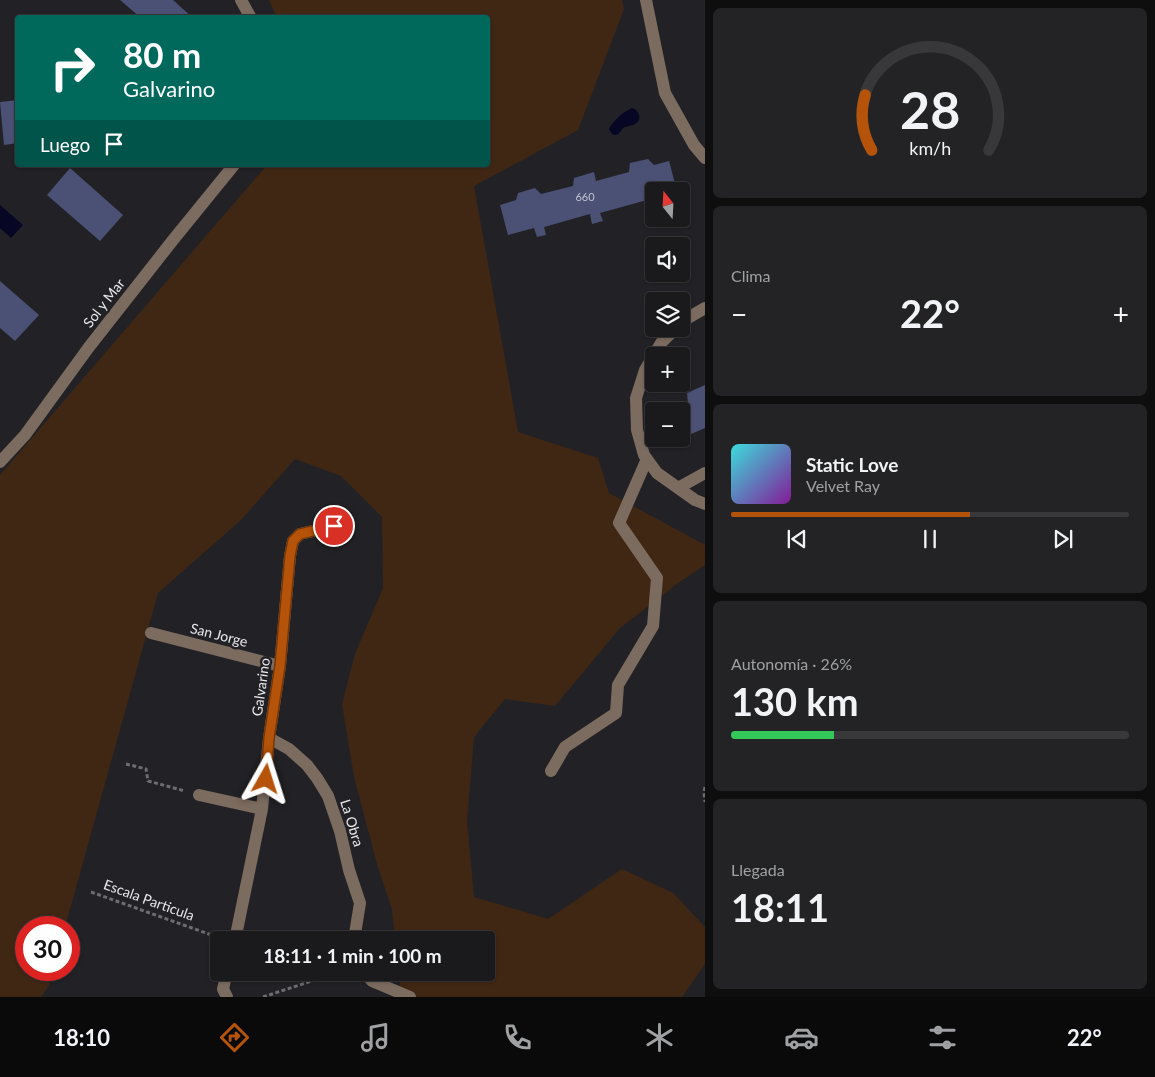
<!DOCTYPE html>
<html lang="es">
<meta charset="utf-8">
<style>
body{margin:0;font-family:Lato,sans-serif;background:#232325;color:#f1f3f6;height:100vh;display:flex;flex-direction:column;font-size:19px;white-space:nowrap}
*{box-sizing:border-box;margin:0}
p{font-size:16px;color:#9fa1a3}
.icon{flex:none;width:28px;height:28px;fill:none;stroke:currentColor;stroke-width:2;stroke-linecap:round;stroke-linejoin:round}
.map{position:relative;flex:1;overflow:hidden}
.details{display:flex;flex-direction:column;gap:8px;padding:8px;background:#0e0e0f;width:450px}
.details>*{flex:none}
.top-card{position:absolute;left:15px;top:15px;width:475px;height:152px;border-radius:5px;box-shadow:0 1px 4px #0004,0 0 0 1px #38383b;background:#00695c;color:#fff;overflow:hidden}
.needle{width:32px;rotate:342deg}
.tools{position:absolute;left:645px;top:182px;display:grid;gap:10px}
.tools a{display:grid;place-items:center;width:45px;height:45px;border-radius:5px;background:#1a1a1c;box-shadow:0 1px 4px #0004,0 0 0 1px #38383b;font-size:25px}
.speed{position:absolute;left:15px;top:916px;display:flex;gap:10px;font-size:25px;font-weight:700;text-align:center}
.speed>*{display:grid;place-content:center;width:65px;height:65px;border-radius:50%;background:#1a1a1c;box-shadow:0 1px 4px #0004,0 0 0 1px #38383b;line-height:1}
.speed .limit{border:8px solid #d22;background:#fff;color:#111}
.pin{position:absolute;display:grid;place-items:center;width:42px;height:42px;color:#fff;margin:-21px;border:2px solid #fff;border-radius:50%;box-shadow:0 1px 5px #0007}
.me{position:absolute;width:55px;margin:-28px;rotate:6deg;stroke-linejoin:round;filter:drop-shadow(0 0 4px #0008)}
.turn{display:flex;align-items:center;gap:18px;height:105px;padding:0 25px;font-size:22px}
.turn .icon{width:65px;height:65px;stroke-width:2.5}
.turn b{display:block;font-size:35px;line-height:42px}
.then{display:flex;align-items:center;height:48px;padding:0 25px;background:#0003;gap:10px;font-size:19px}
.big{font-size:38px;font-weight:700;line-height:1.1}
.details .card{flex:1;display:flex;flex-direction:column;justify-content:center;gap:8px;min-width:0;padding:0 18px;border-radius:8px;background:#232325}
.details .dial{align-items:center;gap:0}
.dial svg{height:130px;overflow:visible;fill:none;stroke:#38383b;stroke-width:7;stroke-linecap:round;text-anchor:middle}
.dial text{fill:#f1f3f6;stroke:none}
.song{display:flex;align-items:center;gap:15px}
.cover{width:60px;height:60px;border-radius:8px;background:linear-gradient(135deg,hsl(180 70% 55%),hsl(290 70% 35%))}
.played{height:5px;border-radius:2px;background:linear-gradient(90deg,#b45309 60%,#38383b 60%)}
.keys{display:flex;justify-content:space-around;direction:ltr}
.heat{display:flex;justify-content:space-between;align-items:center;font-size:28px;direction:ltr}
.charge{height:8px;border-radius:4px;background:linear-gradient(90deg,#34c759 26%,#38383b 0)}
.trip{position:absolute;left:210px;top:931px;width:285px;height:50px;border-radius:5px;background:#1a1a1c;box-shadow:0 1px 4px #0004,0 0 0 1px #38383b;font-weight:700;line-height:50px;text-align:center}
.dock{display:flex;height:80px;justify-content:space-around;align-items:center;background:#0a0a0b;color:#9fa1a3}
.dock .icon{width:35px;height:35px}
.dock .selected{color:#b45309}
.dock b{font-size:22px;color:#f1f3f6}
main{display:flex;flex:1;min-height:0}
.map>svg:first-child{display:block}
.green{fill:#402714}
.water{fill:#070624}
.building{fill:#4b5075}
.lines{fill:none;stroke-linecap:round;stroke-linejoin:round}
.path{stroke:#6d6d71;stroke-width:3;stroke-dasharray:4 2.5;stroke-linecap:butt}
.minor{stroke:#7c6b5f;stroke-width:12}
.route-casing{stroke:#753606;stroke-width:12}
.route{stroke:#b45309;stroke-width:9}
.labels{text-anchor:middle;stroke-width:5;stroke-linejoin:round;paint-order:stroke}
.number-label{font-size:11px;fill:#c1c3ce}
.street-label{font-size:14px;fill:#e8e9eb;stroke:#222226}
</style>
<main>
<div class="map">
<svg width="705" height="997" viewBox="0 0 705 997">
<rect width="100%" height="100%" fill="#222226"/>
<!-- green -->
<path class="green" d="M 269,0 L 622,0 L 624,9 L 578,130 L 474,186 L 518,432 L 598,458 L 609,493 L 705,545 L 705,565 L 681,581 L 620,628 L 555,706 L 505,699 L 474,737 L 467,821 L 474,897 L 548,919 L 622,869 L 673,893 L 705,927 L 705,964 L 682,997 L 393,997 L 400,985 L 399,973 L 486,972 L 486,940 L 395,940 L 392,909 L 377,864 L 354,777 L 342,704 L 355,654 L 383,588 L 382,517 L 341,476 L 295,459 L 241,520 L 158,593 L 65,927 L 26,928 L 26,970 L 54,970 L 50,984 L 41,997 L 0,997 L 0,475 L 267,165 L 488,165 L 488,18 L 277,17 Z"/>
<!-- water -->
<path class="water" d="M 632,108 C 639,110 643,119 635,124 C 632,126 626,126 623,128 C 620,132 618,137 612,134 L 609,129 C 612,122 624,111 632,108 Z
M 0,205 L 23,225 L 11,238 L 0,228 Z"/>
<!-- building -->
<path class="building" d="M 120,0 L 173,0 L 193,18 L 141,18 Z
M 18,100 L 18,143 L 4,145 L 0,102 Z
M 648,159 L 654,165 L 669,161 L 677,191 L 654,191 L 654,208 L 649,209 L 647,200 L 600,213 L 603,221 L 592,224 L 590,214 L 544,227 L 546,235 L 537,237 L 534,228 L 508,235 L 500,205 L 516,200 L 518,193 L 535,188 L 541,194 L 573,186 L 574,178 L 594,172 L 596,181 L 629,172 L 630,163 Z
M 70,168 L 123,215 L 100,241 L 47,195 Z
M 0,281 L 39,315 L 15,341 L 0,328 Z
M 705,385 L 705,428 L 689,435 L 681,420 L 681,411 L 677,411 L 676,409 L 688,403 L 687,393 Z"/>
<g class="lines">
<!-- path -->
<path class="path" d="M 126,764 L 146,769 L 148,781 L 185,791
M 705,787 L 704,792 L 705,802
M 91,892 L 220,938
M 263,997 L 339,972"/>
<!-- minor -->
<path class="minor" d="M 241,0 L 251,18
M 646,0 L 665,93 L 694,145 L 705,158
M 681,322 L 705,308
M 675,329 L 661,343 L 645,370 L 636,398 L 637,430 L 644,455 L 657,473 L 695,500 L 705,504
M 0,462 L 25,435 L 89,347 L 173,240 L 234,165
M 678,488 L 705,473
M 151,633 L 280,666
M 269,738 L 289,749 L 307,765 L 317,778 L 328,796 L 340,831 L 349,870 L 360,903 L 354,940
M 551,771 L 565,747 L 616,713 L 618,685 L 653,626 L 657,578 L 619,523 L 647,459
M 199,795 L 262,809
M 235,940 L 262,809 L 269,738 L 280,666 L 290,556 L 293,541 L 300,534 L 334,526
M 365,972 L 372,981 L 410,997
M 227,997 L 223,989 L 227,972"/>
</g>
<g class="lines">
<defs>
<path id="route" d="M 266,779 L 269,738 L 280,666 L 290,556 L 293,541 L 300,534 L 334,526"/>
</defs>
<!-- route casing -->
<use href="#route" class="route-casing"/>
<!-- route -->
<use href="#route" class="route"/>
</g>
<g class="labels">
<!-- number labels -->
<g class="number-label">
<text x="585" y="201">660</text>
</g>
<!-- street labels -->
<g class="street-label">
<text transform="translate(104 303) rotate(-52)" y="5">Sol y Mar</text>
<text transform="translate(219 635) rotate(14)" y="5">San Jorge</text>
<text transform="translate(261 687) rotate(-82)" y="5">Galvarino</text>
<text transform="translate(352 823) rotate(73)" y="5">La Obra</text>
<text transform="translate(149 900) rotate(20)" y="5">Escala Particula</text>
</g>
</g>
</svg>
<div class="tools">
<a><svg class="needle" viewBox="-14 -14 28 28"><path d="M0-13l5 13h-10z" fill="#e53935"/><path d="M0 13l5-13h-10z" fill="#9fa1a3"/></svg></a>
<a><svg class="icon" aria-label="sound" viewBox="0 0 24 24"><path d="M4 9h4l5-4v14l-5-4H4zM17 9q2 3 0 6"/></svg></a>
<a><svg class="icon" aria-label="layers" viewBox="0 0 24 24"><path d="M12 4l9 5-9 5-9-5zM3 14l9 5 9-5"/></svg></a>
<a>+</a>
<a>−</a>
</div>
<div class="speed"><div class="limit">30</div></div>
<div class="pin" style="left:334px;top:526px;background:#d93025"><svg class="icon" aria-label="arrive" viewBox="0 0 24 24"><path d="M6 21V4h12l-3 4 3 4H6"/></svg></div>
<svg class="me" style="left:266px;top:779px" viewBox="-20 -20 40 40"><path d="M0-17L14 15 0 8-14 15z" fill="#b45309" stroke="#fff" stroke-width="4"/></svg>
<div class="trip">18:11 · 1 min · 100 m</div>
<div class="top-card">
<div class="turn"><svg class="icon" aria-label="right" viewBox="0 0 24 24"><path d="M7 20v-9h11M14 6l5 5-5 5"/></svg><div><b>80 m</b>Galvarino</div></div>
<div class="then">Luego<svg class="icon" aria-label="arrive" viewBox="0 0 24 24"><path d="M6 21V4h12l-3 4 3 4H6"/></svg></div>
</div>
</div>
<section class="details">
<div class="card dial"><svg viewBox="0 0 100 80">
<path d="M14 69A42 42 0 1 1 86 69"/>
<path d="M14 69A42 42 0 0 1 10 35" stroke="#b45309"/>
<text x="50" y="56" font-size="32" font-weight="700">28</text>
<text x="50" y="72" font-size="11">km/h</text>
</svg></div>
<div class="card"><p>Clima</p>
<div class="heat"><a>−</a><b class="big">22°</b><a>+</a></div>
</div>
<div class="card">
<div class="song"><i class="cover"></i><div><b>Static Love</b><p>Velvet Ray</p></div></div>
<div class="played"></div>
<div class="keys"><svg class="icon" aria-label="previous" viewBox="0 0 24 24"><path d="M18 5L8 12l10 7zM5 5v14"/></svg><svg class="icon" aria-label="pause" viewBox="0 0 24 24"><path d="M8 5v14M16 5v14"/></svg><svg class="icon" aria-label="next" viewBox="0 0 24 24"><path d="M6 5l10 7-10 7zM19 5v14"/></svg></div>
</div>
<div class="card"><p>Autonomía · 26%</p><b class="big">130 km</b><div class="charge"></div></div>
<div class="card"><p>Llegada</p><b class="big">18:11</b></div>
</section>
</main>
<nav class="dock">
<b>18:10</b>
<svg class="icon selected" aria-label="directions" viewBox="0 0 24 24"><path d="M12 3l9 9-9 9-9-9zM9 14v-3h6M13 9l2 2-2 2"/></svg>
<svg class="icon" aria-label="music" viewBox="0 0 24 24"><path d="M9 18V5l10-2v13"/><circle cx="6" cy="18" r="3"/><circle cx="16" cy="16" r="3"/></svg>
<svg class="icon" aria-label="phone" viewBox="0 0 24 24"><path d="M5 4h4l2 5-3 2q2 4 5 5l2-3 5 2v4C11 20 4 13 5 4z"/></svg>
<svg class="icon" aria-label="climate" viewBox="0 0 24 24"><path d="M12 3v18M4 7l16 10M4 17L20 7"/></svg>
<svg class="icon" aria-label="car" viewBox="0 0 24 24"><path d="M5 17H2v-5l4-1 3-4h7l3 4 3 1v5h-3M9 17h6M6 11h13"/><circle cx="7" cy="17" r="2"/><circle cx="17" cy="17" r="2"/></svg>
<svg class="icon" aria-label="filters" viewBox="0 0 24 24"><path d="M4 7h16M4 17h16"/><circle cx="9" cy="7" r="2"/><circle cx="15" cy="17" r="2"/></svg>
<b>22°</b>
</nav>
